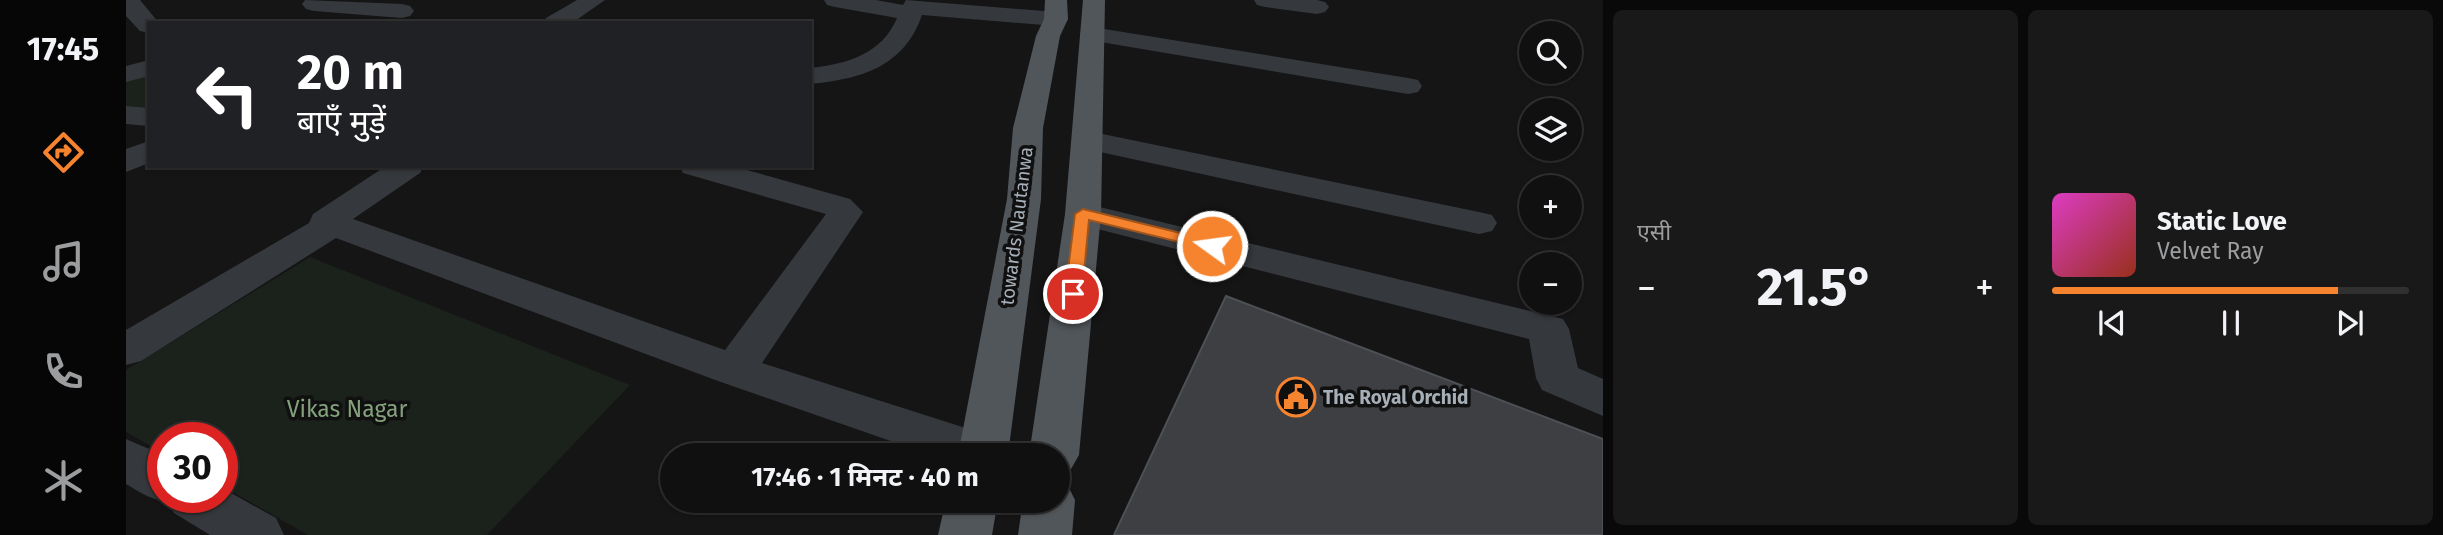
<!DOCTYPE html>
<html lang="hi">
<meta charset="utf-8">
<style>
body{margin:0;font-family:"Fira Sans","Noto Sans Devanagari",sans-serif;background:#191919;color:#f1f3f6;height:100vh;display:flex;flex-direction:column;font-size:26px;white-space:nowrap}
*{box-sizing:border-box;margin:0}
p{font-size:23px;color:#9c9d9f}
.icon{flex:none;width:38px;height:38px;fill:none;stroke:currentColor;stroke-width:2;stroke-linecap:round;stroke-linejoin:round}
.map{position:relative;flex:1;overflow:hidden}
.side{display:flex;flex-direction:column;gap:10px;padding:10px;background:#090909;width:840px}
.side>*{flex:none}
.hud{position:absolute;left:21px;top:21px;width:665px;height:147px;border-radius:0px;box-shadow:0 2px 5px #0004,0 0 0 2px #303030;background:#202124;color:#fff;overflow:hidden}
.fabs{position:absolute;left:1393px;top:21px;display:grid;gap:14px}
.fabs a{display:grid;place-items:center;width:63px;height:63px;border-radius:50%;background:#101010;box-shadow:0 2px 5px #0004,0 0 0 2px #303030;font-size:35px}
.speed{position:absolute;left:21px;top:422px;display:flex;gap:14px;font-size:35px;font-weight:700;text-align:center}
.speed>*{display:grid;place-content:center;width:91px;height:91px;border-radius:50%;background:#101010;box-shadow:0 2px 5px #0004,0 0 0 2px #303030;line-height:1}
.speed .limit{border:10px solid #d22;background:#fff;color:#111}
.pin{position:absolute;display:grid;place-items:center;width:60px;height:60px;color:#fff;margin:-30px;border:4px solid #fff;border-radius:50%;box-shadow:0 2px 7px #0007}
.me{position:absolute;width:77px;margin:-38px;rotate:284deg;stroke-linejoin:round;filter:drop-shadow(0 0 5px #0008)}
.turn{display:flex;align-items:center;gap:24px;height:147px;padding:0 35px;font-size:32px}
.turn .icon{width:91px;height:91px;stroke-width:2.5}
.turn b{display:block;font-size:49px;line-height:60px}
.big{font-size:52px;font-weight:700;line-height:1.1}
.side .widget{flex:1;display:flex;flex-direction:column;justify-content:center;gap:10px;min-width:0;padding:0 24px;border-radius:10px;background:#191919}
.song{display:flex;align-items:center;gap:21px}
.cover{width:84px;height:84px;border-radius:10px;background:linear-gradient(135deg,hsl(310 70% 55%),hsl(10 70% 35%))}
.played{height:7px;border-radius:4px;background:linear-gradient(90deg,#f6832d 80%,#303030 80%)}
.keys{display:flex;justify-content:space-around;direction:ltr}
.heat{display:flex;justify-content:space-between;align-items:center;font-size:38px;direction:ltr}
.side .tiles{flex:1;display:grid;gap:10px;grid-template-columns:repeat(2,1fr)}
.trip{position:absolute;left:534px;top:443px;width:410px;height:70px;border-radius:35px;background:#101010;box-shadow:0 2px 5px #0004,0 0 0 2px #303030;font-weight:700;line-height:70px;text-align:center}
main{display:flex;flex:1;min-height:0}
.tabs{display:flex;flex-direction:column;width:126px;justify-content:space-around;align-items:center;background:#060606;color:#9c9d9f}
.tabs .icon{width:49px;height:49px}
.tabs .current{color:#f6832d}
.tabs b{font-size:32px;color:#f1f3f6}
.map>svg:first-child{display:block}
.green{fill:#1b211b}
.building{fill:#3d3f42;stroke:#4d5054;stroke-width:2}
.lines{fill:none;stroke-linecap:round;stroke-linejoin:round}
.minor{fill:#35383c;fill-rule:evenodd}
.major{fill:#51565b;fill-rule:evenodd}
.route{fill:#f6832d;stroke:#a0551d;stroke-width:2}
.labels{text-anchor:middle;stroke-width:7;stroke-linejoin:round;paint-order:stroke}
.street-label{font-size:19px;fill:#a6afb7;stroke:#101011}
.poi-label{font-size:19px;font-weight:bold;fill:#a6afb7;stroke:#101011;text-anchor:start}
.near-park-label{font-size:23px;fill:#83a27c;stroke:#101011}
</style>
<main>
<nav class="tabs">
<b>17:45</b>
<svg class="icon current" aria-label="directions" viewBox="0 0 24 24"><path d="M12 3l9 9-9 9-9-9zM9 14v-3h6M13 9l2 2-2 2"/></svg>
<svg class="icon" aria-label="music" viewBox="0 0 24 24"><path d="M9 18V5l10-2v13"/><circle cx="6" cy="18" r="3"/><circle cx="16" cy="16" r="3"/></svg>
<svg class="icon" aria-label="phone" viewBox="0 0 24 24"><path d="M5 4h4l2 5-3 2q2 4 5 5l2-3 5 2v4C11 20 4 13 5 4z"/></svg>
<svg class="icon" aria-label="climate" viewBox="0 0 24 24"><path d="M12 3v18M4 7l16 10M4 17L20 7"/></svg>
</nav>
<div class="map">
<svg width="1477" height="535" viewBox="0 0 1477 535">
<rect width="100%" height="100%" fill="#151516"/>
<!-- green -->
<path class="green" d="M 23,72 L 23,111 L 0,109 L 0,78 Z
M 184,257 L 504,385 L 361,535 L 182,535 L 96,486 L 96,438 L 37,438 L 37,453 L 0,432 L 0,370 Z"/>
<!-- building -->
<path class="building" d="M 1100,296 L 1477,439 L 1477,535 L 988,535 Z"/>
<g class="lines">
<!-- minor -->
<path class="minor" d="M 0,0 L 14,0 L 33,23 L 23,23 L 23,33 L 14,31 L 0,16 Z
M 179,0 L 276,4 L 284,6 L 288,11 L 284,16 L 276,18 L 188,11 L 180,9 L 176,4 Z
M 451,0 L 479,0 L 446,23 L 417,23 L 420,18 Z
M 698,0 L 750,0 L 777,5 L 780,0 L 930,12 L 938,14 L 942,19 L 938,24 L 930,26 L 796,15 C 778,67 735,79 684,84 L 684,68 C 721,64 756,54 771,18 L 709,7 L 701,5 Z
M 1128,0 L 1191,0 L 1199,2 L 1203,7 L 1199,12 L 1191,14 L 1139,7 L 1131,5 Z
M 966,27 L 1282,78 L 1292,80 L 1296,86 L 1292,92 L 1282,94 L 957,39 L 954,34 L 957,29 Z
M 23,60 L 23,76 L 0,82 L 0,66 Z
M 0,106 L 23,108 L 23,126 L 0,124 Z
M 962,131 L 1353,212 L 1366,215 L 1371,223 L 1366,231 L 1353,234 L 951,147 L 946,140 L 951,133 Z
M 23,141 L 23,163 L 0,172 L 0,149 Z
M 260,166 L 298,166 L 294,173 L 227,219 L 599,350 L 700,214 L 557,173 L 553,166 L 607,166 L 724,199 L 737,212 L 636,363 L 874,439 L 882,453 L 805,455 L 592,381 L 210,238 L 15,361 L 0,365 L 0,330 L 183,223 L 187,214 Z
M 957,203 L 1437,319 L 1443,329 L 1452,368 L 1477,379 L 1477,416 L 1416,390 L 1410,378 L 1403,339 L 944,222 L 939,214 L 944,206 Z
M 0,439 L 37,455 L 37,497 L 96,497 L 96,488 L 150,518 L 158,535 L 84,535 L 48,513 L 41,500 C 27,502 12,491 0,484 Z"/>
<!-- major -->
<path class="major" d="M 919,0 L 941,0 L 942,19 L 934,36 L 917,128 L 915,199 L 882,455 L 832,455 L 881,199 L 887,128 L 910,36 L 918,19 Z
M 957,0 L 979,0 L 975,214 L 953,455 L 945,469 L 931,474 L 931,455 L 903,455 L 939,214 Z
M 931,481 L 941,484 L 949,500 L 946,535 L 892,535 L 897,500 L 931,500 Z
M 820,500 L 872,500 L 866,535 L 812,535 Z"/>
</g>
<!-- route -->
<path class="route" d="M 957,209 L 1091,242 L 1094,246 L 1086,250 L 963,220 L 956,294 L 947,299 L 939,294 L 949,214 Z"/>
<!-- icons -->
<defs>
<symbol id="civic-ring" viewBox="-11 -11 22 22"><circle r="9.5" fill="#101011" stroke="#f6832d" stroke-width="1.5"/><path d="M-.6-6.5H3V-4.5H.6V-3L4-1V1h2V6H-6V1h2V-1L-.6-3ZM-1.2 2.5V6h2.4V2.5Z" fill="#f6832d"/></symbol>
</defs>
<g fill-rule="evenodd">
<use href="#civic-ring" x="1148" y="375" width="44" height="44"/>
</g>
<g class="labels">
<!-- street labels -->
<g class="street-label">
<text transform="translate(890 226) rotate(-83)" y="7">towards Nautanwa</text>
</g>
<!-- poi labels -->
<g class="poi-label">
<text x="1197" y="404">The Royal Orchid</text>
</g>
<!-- near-park labels -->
<g class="near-park-label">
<text x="221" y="417">Vikas Nagar</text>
</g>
</g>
</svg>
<div class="fabs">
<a><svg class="icon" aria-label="search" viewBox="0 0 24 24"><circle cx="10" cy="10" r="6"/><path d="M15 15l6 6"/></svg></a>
<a><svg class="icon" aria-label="layers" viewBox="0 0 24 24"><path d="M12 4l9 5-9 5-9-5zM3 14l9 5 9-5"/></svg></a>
<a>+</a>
<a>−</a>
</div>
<div class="speed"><div class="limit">30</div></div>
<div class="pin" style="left:947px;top:294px;background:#d93025"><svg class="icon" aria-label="arrive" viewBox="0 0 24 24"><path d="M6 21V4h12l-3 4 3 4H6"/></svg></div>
<svg class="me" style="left:1086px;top:246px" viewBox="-20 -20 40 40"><circle r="17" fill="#f6832d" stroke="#fff" stroke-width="3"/><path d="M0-11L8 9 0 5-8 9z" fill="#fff"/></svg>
<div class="trip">17:46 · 1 मिनट · 40 m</div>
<div class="hud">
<div class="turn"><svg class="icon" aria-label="left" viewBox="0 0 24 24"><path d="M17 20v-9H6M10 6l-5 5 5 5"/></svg><div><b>20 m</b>बाएँ मुड़ें</div></div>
</div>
</div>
<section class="side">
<div class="tiles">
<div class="widget"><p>एसी</p>
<div class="heat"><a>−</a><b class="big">21.5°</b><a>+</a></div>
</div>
<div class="widget">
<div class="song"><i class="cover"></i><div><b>Static Love</b><p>Velvet Ray</p></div></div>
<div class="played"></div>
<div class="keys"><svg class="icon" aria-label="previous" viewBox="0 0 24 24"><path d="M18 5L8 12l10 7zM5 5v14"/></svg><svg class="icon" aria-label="pause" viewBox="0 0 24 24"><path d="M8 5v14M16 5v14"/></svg><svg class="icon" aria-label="next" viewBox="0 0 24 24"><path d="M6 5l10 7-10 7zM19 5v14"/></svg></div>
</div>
</div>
</section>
</main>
